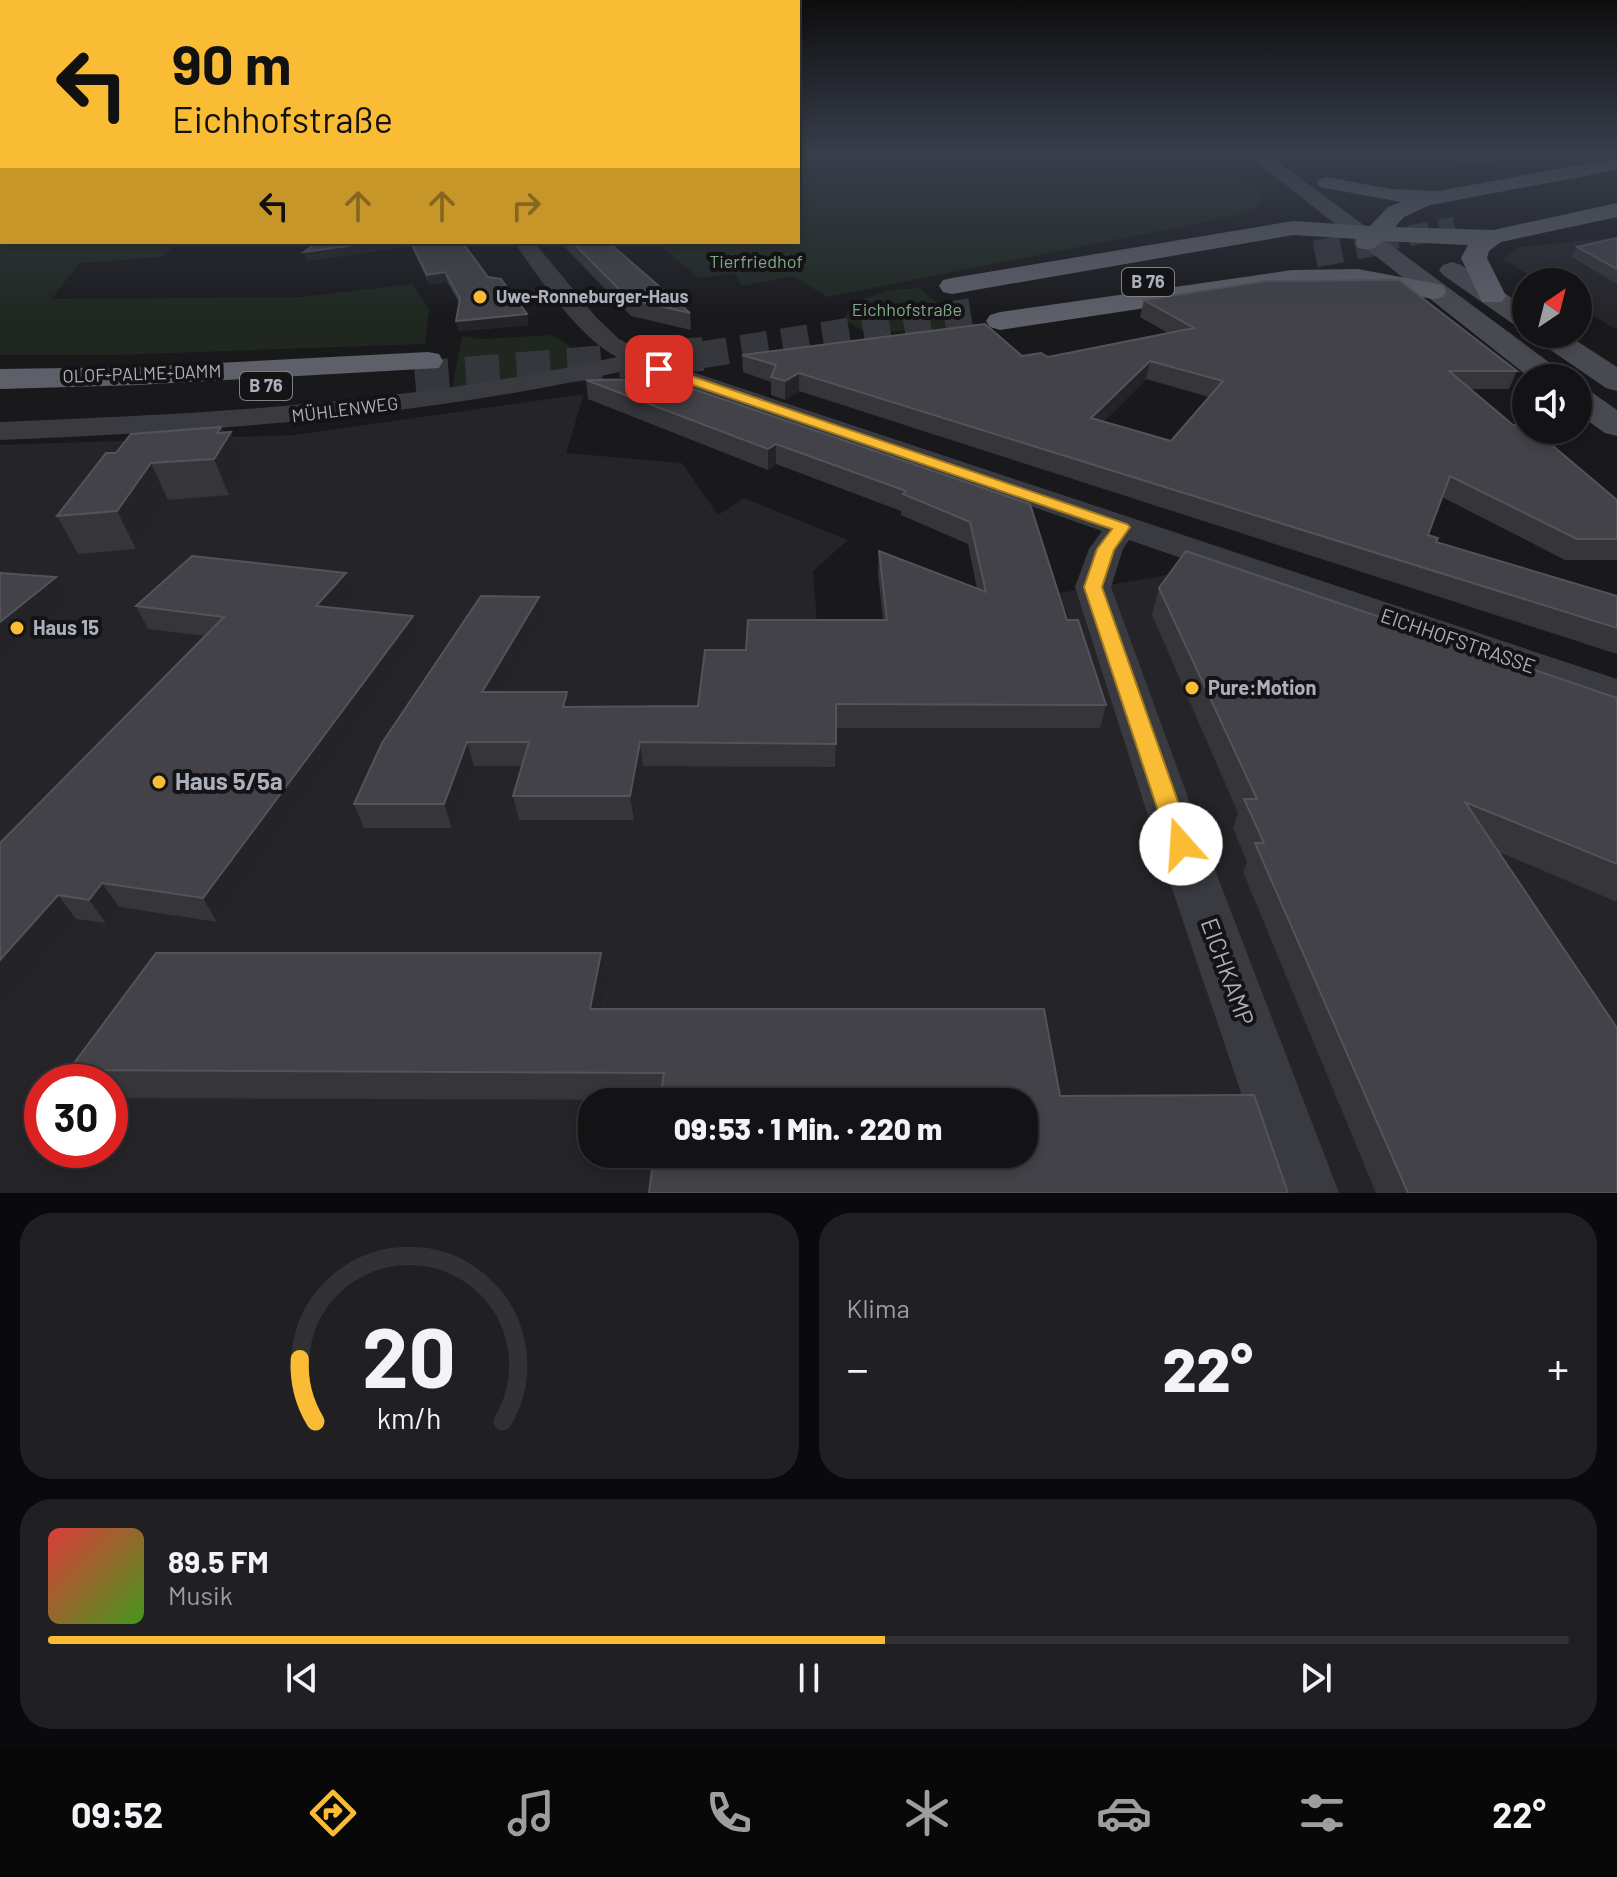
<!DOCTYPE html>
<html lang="de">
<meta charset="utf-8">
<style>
body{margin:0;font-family:Barlow,sans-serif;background:#202022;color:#f1f3f6;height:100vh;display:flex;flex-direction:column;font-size:30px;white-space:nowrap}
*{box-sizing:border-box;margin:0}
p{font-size:26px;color:#9d9ea0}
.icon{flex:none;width:44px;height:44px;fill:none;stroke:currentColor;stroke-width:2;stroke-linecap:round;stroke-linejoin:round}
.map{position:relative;height:1193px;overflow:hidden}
.drawer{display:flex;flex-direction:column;gap:20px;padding:20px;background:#0a0a0c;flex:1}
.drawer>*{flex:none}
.hud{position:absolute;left:0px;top:0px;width:800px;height:244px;box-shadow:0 4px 12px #0003,0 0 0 2px #323234;background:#f9bc34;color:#111;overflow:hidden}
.needle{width:52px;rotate:35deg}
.buttons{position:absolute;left:1512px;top:268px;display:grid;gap:16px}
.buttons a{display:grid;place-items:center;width:80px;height:80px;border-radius:50%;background:#131315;box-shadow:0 4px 12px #0003,0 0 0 2px #323234;font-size:40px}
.speed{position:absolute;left:24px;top:1064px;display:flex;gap:16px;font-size:40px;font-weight:700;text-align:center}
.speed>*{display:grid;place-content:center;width:104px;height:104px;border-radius:50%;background:#131315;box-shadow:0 4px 12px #0003,0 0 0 2px #323234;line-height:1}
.speed .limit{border:12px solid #d22;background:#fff;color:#111}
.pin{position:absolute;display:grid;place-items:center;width:68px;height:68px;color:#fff;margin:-34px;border-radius:16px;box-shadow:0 4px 12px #0006}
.me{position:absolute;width:88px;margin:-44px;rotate:341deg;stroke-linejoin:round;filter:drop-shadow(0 0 6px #0008)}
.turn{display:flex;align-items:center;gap:28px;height:168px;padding:0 40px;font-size:36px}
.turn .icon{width:104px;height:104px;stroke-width:2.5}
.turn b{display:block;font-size:56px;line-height:68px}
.lanes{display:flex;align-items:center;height:76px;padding:0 40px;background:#0003;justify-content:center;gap:40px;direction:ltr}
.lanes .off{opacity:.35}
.big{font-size:60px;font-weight:800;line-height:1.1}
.drawer .tile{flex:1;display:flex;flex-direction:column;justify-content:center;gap:12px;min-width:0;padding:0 28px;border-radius:32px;background:#202022}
.drawer .dial{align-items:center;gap:0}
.dial svg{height:208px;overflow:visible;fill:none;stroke:#323234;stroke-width:7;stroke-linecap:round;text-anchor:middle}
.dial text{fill:#f1f3f6;stroke:none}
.song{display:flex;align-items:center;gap:24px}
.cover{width:96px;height:96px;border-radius:12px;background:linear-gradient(135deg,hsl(0 70% 55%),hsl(100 70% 35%))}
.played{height:8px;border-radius:4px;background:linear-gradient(90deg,#f9bc34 55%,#323234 55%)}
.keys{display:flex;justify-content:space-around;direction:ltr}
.heat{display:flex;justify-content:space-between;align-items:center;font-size:44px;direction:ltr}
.drawer .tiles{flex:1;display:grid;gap:20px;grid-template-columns:1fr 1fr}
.tile:last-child{grid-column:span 2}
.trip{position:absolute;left:578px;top:1088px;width:460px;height:80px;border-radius:32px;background:#131315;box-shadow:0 4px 12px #0003,0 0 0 2px #323234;font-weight:800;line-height:80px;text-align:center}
.tabs{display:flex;height:128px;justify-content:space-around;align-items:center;background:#080808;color:#9d9ea0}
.tabs .icon{width:56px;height:56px}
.tabs .active{color:#f9bc34}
.tabs b{font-size:36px;color:#f1f3f6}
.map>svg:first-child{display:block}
.built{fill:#252529;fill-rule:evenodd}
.green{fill:#1f2720}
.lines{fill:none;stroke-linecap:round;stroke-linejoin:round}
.trunk-tunnel-far2{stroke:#36373c;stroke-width:21;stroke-dasharray:21 11;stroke-linecap:butt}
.trunk-tunnel-far1{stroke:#36373c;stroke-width:27;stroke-dasharray:27 14;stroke-linecap:butt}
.trunk-tunnel{stroke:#36373c;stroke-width:34;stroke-dasharray:34 17;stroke-linecap:butt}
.minor{fill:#3a3b41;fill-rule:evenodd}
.secondary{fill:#484a51;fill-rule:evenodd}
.trunk{fill:#5e6069;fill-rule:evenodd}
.wall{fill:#35353a;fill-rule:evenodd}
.shaded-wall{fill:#242428}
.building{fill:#424248;stroke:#52545a;stroke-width:2;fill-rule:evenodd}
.route{fill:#f9bc34;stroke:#a27a22;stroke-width:2}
.poi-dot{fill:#f9bc34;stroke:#141417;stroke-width:3}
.labels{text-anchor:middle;stroke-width:8;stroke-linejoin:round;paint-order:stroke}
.far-park-label{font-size:18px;fill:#82a785;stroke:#141417}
.shield{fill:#141417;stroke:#7e818a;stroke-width:2}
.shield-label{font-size:18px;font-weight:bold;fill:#abb0bc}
.far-poi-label{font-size:18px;font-weight:bold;fill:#abb0bc;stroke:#141417;text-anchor:start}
.far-street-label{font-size:18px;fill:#abb0bc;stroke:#141417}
.poi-label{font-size:20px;font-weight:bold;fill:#abb0bc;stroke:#141417;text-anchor:start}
.street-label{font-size:20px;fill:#abb0bc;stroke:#141417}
.near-poi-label{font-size:24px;font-weight:bold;fill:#abb0bc;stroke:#141417;text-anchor:start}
.near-street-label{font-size:24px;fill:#abb0bc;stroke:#141417}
</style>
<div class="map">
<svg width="1617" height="1193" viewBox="0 0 1617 1193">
<rect width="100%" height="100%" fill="#19191c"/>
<!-- built -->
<path class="built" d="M 1617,237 L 1617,330 L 1578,306 L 1578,282 L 1540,282 L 1503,259 L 1518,247 Z
M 584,394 L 566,453 L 682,463 L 718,515 L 744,498 L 848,540 L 813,571 L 817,621 L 1071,624 L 1059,593 L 1174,574 L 1617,732 L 1617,1193 L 0,1193 L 0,445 L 294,435 ZM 42,1082 L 110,1082 L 110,1150 L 42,1150 ZM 592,1102 L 1024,1102 L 1024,1154 L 592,1154 Z"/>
<!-- green -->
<path class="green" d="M 798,152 L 1213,152 L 1260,190 L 1261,203 L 1245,214 L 827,297 L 794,276 L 742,286 L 734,273 L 699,278 L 656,242 L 798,242 Z
M 0,162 L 2,242 L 178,242 L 163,257 L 79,263 L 52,299 L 301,297 L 412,284 L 429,309 L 425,344 L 117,355 L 0,355 Z
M 919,288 L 971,329 L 865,332 L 844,320 L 853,302 L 892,290 Z
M 553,335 L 594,362 L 540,376 L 452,389 L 462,336 L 481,339 Z"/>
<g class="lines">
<!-- trunk-tunnel-far2 -->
<path class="trunk-tunnel-far2" d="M 1377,242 L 1455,227"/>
<!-- trunk-tunnel-far1 -->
<path class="trunk-tunnel-far1" d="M 1315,254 L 1388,240
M 701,355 L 981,310"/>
<!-- trunk-tunnel -->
<path class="trunk-tunnel" d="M 415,378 L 714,353"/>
<!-- minor -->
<path class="minor" d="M 514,242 L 534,242 L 596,317 L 619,339 L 668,364 L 1617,679 L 1617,708 L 1129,540 L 1123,549 L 1111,587 L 1205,844 L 1339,1193 L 1275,1193 L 1157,844 L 1075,587 L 1089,549 L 1102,531 L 637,368 C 427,417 215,431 0,440 L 0,422 C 207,414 414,403 617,357 C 578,337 540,279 514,242 Z"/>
<!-- secondary -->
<path class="secondary" d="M 1244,152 L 1265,152 L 1561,371 L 1566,378 L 1530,378 Z
M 1452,262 L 1461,265 L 1526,307 L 1526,329 L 1516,326 L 1443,275 L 1439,270 L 1443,265 Z
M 1531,334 L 1566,334 L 1617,367 L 1617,391 L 1606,388 L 1536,340 Z
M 1578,388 L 1590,391 L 1617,410 L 1617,436 L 1605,433 L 1578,414 Z"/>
<!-- trunk -->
<path class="trunk" d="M 1617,158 L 1617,170 L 1430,205 L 1404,217 L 1395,227 L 1493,230 L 1617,203 L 1617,217 L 1501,242 L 1489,251 L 1487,258 L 1506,296 L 1502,302 L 1482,302 L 1461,258 L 1468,245 L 1382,241 C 1375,249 1370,251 1358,248 L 1355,243 L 1358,239 L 1293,235 L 952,294 L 943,292 L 939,286 L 943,280 L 952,278 L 1293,221 L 1370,226 L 1388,207 L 1401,202 L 1320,187 L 1317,183 L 1320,179 L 1327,177 L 1391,189 L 1438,191 Z
M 1358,269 L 1433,283 L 1443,285 L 1446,291 L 1443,297 L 1433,299 L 1358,285 L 1292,286 L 1000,330 L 990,327 L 986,321 L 990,315 L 1000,312 L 1292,270 Z
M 428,352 L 439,354 L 443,361 L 439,368 L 138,385 L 0,389 L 0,369 L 138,367 Z"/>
</g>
<!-- wall -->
<path class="wall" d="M 1426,152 L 1552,152 L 1473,165 Z
M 1617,238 L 1617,284 L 1572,257 L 1577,247 Z
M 317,242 L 462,242 L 488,277 L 529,325 L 459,331 L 456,321 L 459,303 L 447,282 L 429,284 L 411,246 L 307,261 Z
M 560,242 L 608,242 L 690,313 L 691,330 L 631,316 Z
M 1144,300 L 1517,371 L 1509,389 L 1470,389 L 1513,425 L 1617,500 L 1617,560 L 1565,560 L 1442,497 L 1428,535 L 1436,542 L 1617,596 L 1617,654 L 799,391 L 785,400 L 771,395 L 771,382 L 743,372 L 742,355 L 1048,357 L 1168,333 L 1140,317 ZM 1146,379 L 1209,397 L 1171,441 L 1103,422 Z
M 586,380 L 1030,504 L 1067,620 L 1106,705 L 1100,728 L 836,728 L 835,767 L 643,766 L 634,820 L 519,820 L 513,796 L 522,766 L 474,766 L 452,828 L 364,828 L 354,804 L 544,620 L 502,692 L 567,692 L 570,707 L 698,706 L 746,650 L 883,620 L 878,573 L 879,551 L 977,589 L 968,544 L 901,515 L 901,511 L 776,464 L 768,470 L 588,399 Z
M 221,427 L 245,467 L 229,495 L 168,500 L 136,549 L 78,554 L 57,516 L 116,453 Z
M 346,573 L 354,595 L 342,609 L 420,638 L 217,922 L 119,907 L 106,923 L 76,919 L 0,843 L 205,636 L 148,629 L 136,606 Z
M 1159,588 L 1617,698 L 1617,902 L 1499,852 L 1617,1193 L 1376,1193 L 1243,872 L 1247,862 L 1233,828 L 1238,813 L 1152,615 Z
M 607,982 L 603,1009 L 1044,1009 L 660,1100 L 110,1098 L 110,1082 L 80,1082 L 69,1070 Z"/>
<!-- shaded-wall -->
<path class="shaded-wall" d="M 1513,152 L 1552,152 L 1473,165 L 1476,158 Z
M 376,242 L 410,242 L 411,246 L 307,261 L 304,252 Z
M 445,272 L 447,282 L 429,284 L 427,275 Z
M 527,314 L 529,325 L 459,331 L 456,321 Z
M 1150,361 L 1146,379 L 1088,437 L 1091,418 Z
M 799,373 L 799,391 L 785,400 L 785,381 Z
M 221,427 L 226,440 L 231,432 L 245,467 L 229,495 L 214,459 L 217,433 Z
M 776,444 L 776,464 L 768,470 L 768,449 Z
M 151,463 L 168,500 L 136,549 L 117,511 Z
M 346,573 L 354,595 L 325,628 L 316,606 Z
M 56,577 L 69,599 L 0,657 L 0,622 Z
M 539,597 L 544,620 L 488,716 L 482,692 Z
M 413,616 L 420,638 L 217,922 L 203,898 Z
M 567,692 L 571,716 L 563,707 Z
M 467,742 L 474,766 L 452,828 L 444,804 Z
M 640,742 L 643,766 L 634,820 L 630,796 Z
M 102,883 L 119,907 L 106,923 L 89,900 Z
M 58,895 L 76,919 L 0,1007 L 0,960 Z
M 601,953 L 607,982 L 598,1037 L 590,1009 Z"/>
<!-- building -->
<path class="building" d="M 1454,152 L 1513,152 L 1476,158 Z
M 1617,238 L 1617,269 L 1577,247 Z
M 317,242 L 376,242 L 304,252 Z
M 411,242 L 462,242 L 488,277 L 501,279 L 527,314 L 456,321 L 460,299 L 445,272 L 427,275 Z
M 572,242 L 608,242 L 690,313 L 629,299 Z
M 1399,280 L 1517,371 L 1449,371 L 1513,425 L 1526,425 L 1526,430 L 1534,430 L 1617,500 L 1617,539 L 1577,539 L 1450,476 L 1428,535 L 1438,538 L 1436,542 L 1617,596 L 1617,628 L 799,373 L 785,381 L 771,377 L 776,365 L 742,355 L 985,324 L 1022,356 L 1041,353 L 1048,357 L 1194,328 L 1144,300 L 1266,281 ZM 1150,361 L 1223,381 L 1171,441 L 1091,418 Z
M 664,379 L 1030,504 L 1067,620 L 1078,620 L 1106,705 L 836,704 L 836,744 L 640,742 L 630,796 L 513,796 L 529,742 L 467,742 L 444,804 L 354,804 L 382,743 L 481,596 L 539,597 L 482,692 L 567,692 L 563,707 L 698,706 L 705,650 L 746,650 L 748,620 L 887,620 L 879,551 L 986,592 L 970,522 L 903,494 L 906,491 L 776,444 L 768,449 L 586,380 Z
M 221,427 L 217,433 L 231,432 L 214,459 L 151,463 L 117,511 L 57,516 L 106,453 L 116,453 L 131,434 Z
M 1186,551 L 1617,698 L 1617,864 L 1465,802 L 1617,1028 L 1617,1193 L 1408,1193 L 1255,843 L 1264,843 L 1244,799 L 1257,799 L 1159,588 Z
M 192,556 L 346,573 L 316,606 L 413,616 L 203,898 L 102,883 L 89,900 L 58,895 L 0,960 L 0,843 L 224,617 L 136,606 Z
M 0,573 L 56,577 L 0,622 Z
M 156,953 L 601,953 L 590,1009 L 1044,1009 L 1060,1096 L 1254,1095 L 1288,1193 L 649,1193 L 654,1154 L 1024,1154 L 1024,1102 L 660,1102 L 664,1073 L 69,1070 Z"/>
<!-- sky -->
<linearGradient id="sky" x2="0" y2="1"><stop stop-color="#0e0e0f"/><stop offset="0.48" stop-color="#383e4b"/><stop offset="1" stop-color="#383e4b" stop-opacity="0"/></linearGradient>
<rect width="1617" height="319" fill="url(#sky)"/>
<!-- route -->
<path class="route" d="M 659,365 L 1127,524 L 1130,527 L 1114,550 L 1102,587 L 1193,844 L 1189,851 L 1181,853 L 1172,851 L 1169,844 L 1084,587 L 1097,549 L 1112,529 L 655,372 L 655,366 Z"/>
<!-- markers -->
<g class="poi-dot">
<circle cx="480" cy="297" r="8"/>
<circle cx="17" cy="628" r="8"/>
<circle cx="1192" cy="688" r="8"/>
<circle cx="159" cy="782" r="8"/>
</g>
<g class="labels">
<!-- far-park labels -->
<g class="far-park-label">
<text x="756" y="268">Tierfriedhof</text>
<text x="907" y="316">Eichhofstraße</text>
</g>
<!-- shield labels -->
<g class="shield">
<rect x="1122" y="268" width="52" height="28" rx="6"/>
<rect x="240" y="372" width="52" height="28" rx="6"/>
</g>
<g class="shield-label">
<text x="1148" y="288">B 76</text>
<text x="266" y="392">B 76</text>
</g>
<!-- far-poi labels -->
<g class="far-poi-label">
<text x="496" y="303">Uwe-Ronneburger-Haus</text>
</g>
<!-- far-street labels -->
<g class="far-street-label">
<text transform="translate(142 374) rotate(-2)" y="6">OLOF-PALME-DAMM</text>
<text transform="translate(345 410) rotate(-7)" y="6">MÜHLENWEG</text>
</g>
<!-- poi labels -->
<g class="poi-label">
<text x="33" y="635">Haus 15</text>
<text x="1208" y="695">Pure:Motion</text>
</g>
<!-- street labels -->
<g class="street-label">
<text transform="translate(1458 641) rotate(19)" y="7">EICHHOFSTRASSE</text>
</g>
<!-- near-poi labels -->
<g class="near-poi-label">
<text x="175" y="790">Haus 5/5a</text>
</g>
<!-- near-street labels -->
<g class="near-street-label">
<text transform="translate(1227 972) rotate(70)" y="8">EICHKAMP</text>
</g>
</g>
</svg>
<div class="buttons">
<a><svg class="needle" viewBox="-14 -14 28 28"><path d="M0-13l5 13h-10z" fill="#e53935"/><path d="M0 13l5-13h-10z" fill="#9d9ea0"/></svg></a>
<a><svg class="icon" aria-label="sound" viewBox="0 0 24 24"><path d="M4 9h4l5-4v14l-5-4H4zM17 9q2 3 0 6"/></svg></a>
</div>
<div class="speed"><div class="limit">30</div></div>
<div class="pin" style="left:659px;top:369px;background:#d93025"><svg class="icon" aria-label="arrive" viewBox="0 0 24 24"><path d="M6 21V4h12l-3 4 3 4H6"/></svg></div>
<svg class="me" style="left:1181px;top:844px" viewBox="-20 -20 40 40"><circle r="19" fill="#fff"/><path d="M0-13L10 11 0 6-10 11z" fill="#f9bc34"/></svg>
<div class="trip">09:53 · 1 Min. · 220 m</div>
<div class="hud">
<div class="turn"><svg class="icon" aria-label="left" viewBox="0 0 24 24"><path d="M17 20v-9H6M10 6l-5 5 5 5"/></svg><div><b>90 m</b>Eichhofstraße</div></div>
<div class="lanes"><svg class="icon" aria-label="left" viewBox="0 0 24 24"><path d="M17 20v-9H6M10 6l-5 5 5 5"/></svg><svg class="icon off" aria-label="ahead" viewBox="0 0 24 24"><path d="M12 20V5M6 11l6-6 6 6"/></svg><svg class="icon off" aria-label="ahead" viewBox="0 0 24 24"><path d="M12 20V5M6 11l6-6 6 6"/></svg><svg class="icon off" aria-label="right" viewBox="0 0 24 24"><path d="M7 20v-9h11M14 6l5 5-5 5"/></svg></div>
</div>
</div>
<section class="drawer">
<div class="tiles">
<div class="tile dial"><svg viewBox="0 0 100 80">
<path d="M14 69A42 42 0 1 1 86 69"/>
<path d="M14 69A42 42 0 0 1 8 45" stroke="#f9bc34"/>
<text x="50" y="56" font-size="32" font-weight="700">20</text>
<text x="50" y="72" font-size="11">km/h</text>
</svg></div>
<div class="tile"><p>Klima</p>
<div class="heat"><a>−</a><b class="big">22°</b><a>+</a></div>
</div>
<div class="tile">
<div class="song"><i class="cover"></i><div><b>89.5 FM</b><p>Musik</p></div></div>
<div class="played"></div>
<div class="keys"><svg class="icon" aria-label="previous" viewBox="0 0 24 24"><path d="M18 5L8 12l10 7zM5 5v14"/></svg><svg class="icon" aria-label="pause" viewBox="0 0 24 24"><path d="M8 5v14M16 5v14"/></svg><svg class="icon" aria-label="next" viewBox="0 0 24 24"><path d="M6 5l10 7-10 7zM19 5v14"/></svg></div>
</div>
</div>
</section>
<nav class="tabs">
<b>09:52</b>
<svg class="icon active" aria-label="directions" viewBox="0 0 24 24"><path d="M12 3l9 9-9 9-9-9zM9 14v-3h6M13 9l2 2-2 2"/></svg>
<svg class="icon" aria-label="music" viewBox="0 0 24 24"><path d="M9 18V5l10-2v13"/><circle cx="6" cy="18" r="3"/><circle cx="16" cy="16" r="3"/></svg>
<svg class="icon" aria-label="phone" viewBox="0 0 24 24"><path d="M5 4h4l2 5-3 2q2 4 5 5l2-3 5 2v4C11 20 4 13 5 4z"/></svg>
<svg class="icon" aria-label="climate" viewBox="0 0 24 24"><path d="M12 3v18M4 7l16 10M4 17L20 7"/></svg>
<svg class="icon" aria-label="car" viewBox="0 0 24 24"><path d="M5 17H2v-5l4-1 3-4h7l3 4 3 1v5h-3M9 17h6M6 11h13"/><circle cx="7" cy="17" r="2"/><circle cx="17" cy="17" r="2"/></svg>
<svg class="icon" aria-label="filters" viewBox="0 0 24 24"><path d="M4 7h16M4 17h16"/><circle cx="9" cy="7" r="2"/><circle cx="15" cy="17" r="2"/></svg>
<b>22°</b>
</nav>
